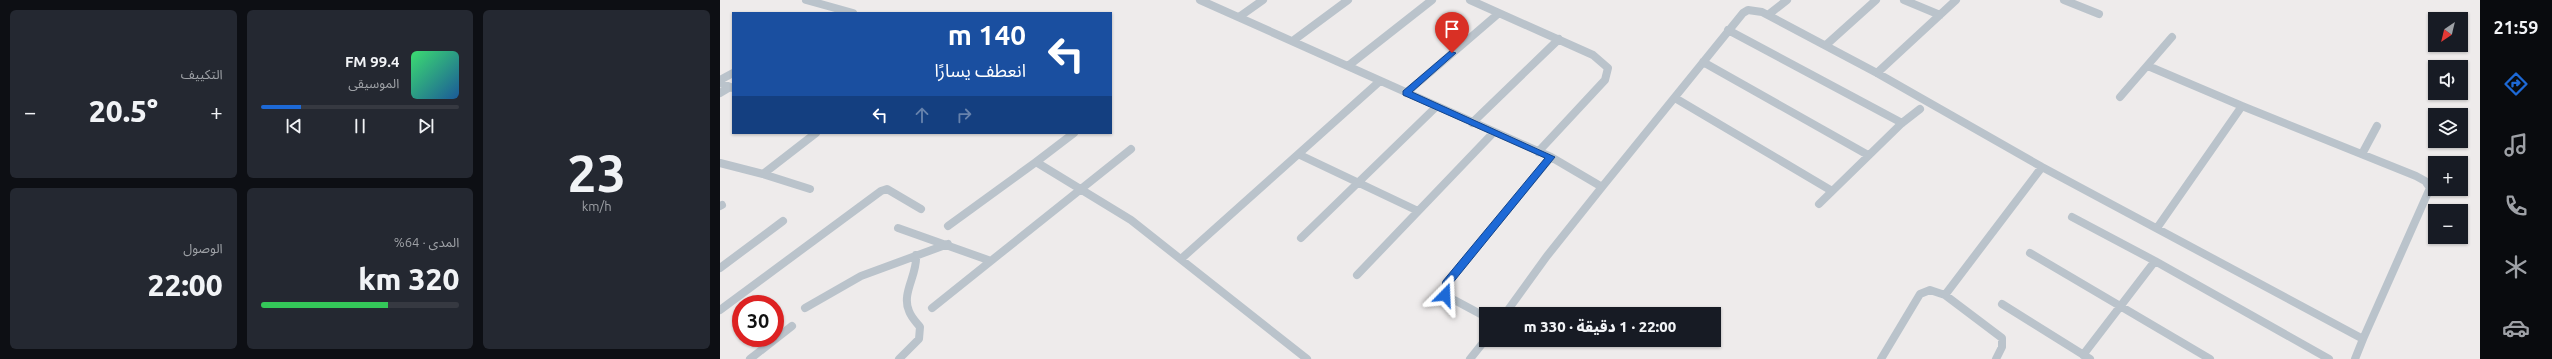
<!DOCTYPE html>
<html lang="ar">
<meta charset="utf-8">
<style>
body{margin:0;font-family:Ubuntu,"Noto Sans Arabic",sans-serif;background:#242831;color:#f1f3f6;direction:rtl;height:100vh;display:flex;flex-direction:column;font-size:15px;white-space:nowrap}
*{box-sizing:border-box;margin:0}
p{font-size:13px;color:#9ea1a6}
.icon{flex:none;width:22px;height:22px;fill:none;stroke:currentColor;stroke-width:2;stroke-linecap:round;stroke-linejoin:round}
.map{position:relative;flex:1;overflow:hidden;direction:ltr}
.details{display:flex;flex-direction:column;gap:10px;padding:10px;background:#0d0f14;width:720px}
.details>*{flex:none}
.hud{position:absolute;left:12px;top:12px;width:380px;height:122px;border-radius:0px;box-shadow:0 1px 3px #0004;direction:rtl;background:#1a4fa0;color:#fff;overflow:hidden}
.needle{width:26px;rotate:215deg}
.tools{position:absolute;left:1708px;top:12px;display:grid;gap:8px}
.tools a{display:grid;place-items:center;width:40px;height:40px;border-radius:0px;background:#171b24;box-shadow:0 1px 3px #0004;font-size:20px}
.speed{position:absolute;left:12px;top:295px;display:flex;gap:8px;font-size:20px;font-weight:700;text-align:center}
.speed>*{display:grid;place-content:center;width:52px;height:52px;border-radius:50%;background:#171b24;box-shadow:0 1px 3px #0004;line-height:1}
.speed .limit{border:6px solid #d22;background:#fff;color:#111}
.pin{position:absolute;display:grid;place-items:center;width:34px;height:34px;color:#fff;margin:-41px -17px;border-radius:50% 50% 50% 0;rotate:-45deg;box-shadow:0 0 4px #0007}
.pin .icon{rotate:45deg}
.me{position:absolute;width:44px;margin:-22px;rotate:21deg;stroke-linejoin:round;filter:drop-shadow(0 0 3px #0008)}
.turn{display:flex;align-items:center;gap:14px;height:84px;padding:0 20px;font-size:18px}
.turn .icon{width:52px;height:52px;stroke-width:2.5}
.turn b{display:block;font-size:28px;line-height:34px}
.lanes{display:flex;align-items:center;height:38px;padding:0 20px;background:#0003;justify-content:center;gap:20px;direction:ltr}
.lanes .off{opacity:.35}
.big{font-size:30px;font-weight:800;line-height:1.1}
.details .tile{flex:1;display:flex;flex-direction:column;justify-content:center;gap:6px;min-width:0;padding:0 14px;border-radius:6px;background:#242831}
.details .dial{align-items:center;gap:0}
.dial b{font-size:52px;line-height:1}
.song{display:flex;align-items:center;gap:12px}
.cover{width:48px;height:48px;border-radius:6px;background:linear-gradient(135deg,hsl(140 70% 55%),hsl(210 70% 35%))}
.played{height:4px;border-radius:2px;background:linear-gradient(90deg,#1d69d6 20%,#363941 20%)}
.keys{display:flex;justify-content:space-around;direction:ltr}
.heat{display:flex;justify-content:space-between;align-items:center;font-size:22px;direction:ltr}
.charge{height:6px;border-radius:3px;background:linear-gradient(90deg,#34c759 64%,#363941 0)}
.details .tiles{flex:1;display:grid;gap:10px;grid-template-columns:repeat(3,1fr)}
.tile:first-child{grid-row:span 2}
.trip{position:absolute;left:759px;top:307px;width:242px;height:40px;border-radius:0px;background:#171b24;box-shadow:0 1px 3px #0004;font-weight:800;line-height:40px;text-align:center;direction:rtl}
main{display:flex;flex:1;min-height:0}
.menu{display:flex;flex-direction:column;width:72px;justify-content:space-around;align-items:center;background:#090b0e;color:#9ea1a6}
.menu .icon{width:28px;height:28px}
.menu .active{color:#1d69d6}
.menu b{font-size:18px;color:#f1f3f6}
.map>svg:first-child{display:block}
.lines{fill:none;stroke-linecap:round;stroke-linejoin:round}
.street{stroke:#bac3cb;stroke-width:8}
.route{fill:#1d69d6;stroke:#13448b}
</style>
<main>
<nav class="menu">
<b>21:59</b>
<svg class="icon active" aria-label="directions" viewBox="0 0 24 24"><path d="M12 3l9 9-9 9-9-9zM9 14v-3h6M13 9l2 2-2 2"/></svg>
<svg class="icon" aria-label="music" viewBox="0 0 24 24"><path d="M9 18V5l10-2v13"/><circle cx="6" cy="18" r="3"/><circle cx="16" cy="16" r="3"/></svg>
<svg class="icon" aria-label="phone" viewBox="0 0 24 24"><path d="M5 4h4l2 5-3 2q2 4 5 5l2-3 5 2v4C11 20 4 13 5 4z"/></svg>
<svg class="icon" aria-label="climate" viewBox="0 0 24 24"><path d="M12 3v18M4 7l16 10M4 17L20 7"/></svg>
<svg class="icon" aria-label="car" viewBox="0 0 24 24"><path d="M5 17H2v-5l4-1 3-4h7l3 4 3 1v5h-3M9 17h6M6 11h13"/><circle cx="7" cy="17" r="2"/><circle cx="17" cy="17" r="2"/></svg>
</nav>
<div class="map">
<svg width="1760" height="359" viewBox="0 0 1760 359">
<rect width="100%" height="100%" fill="#eeebeb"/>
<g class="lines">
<!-- street -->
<path class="street" d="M 86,0 L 133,13
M 480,0 L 831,157 L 882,187 L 827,256 L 785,314
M 750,0 L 873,55 L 888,68 L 885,80 L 818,152
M 1184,0 L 1220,15
M 1344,0 L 1379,14
M 1048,15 L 1067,0
M 519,17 L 543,0
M 1008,30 L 1182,123
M 574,40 L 628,0
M 1106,45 L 1156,0
M 983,62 L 1148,155
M 628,66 L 712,0
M 1428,66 L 1522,106
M 1157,73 L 1236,0
M 0,80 L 13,73
M 0,83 L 13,88
M 0,93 L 10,87
M 686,93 L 779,13
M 1400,97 L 1452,37
M 955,98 L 1112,191
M 752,123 L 839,39
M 1642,154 L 1657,126
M 580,155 L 698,211
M 316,162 L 354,133
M 0,163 L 43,174
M 882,187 L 1023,13 L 1028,10 L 1042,12 L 1157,73 L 1322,167 L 1643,339 L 1635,359
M 90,189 L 43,174 L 96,133
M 1099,204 L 1182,123 L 1200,109
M 0,206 L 2,205
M 1352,217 L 1435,261
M 228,226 L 316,162 L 411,220 L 587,359
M 178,228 L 271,261
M 1437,228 L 1522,106 L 1696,176 L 1705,181 L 1710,188 L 1643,339
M 581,238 L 716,107
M 1310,253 L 1490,359
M 461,259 L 660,81
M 0,268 L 63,221
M 637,275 L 774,132
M 1225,295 L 1282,338 L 1282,347 L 1276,359
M 1282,304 L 1370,359
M 85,308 L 141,276 L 228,244
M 212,308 L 411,149
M 0,310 L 161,191 L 167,189 L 201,209
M 766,317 L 725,295 L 726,284 L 831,157
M 1363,355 L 1435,261 L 1609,359
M 30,359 L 72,326
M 179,359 L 199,339 L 200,327 C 196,322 191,317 189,311 C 181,293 198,274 196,255
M 750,359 L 766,339
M 1161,359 L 1200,294 L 1210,290 L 1225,295 L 1322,167"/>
</g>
<!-- route -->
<path class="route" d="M 730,51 L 736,53 L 692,92 L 835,157 L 731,285 L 730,295 L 725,299 L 720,295 L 723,281 L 825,158 L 683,95 L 683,91 Z"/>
</svg>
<div class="tools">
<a><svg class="needle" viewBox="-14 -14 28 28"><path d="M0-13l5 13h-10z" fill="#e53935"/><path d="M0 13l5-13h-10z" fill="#9ea1a6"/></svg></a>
<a><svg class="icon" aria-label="sound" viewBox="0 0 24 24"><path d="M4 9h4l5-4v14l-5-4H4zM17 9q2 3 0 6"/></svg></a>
<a><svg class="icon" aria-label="layers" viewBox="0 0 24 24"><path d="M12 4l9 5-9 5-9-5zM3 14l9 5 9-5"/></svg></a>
<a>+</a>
<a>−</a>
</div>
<div class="speed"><div class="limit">30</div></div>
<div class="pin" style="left:732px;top:53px;background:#d93025"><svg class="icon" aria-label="arrive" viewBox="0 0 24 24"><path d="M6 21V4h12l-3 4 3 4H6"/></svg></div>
<svg class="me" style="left:725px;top:295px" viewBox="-20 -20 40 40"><path d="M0-17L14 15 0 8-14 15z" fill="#1d69d6" stroke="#fff" stroke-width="4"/></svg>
<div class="trip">22:00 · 1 دقيقة · 330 m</div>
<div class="hud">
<div class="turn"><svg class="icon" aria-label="left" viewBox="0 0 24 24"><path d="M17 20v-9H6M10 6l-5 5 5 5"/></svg><div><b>140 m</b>انعطف يسارًا</div></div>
<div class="lanes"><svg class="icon" aria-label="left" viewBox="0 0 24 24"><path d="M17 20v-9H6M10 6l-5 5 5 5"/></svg><svg class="icon off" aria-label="ahead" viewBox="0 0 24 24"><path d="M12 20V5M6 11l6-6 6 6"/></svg><svg class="icon off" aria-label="right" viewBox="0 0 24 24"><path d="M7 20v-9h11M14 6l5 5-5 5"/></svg></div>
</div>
</div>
<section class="details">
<div class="tiles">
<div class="tile dial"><b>23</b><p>km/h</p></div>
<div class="tile">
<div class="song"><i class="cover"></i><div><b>99.4 FM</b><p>الموسيقى</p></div></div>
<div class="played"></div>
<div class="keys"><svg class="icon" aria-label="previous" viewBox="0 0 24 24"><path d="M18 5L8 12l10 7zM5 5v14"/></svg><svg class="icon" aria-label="pause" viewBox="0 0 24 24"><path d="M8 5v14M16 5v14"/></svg><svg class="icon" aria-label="next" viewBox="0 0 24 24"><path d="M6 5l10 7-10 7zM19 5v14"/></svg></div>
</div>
<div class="tile"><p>التكييف</p>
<div class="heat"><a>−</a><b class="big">20.5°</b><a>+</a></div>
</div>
<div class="tile"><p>المدى · 64%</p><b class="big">320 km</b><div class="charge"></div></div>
<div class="tile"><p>الوصول</p><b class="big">22:00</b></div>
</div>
</section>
</main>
